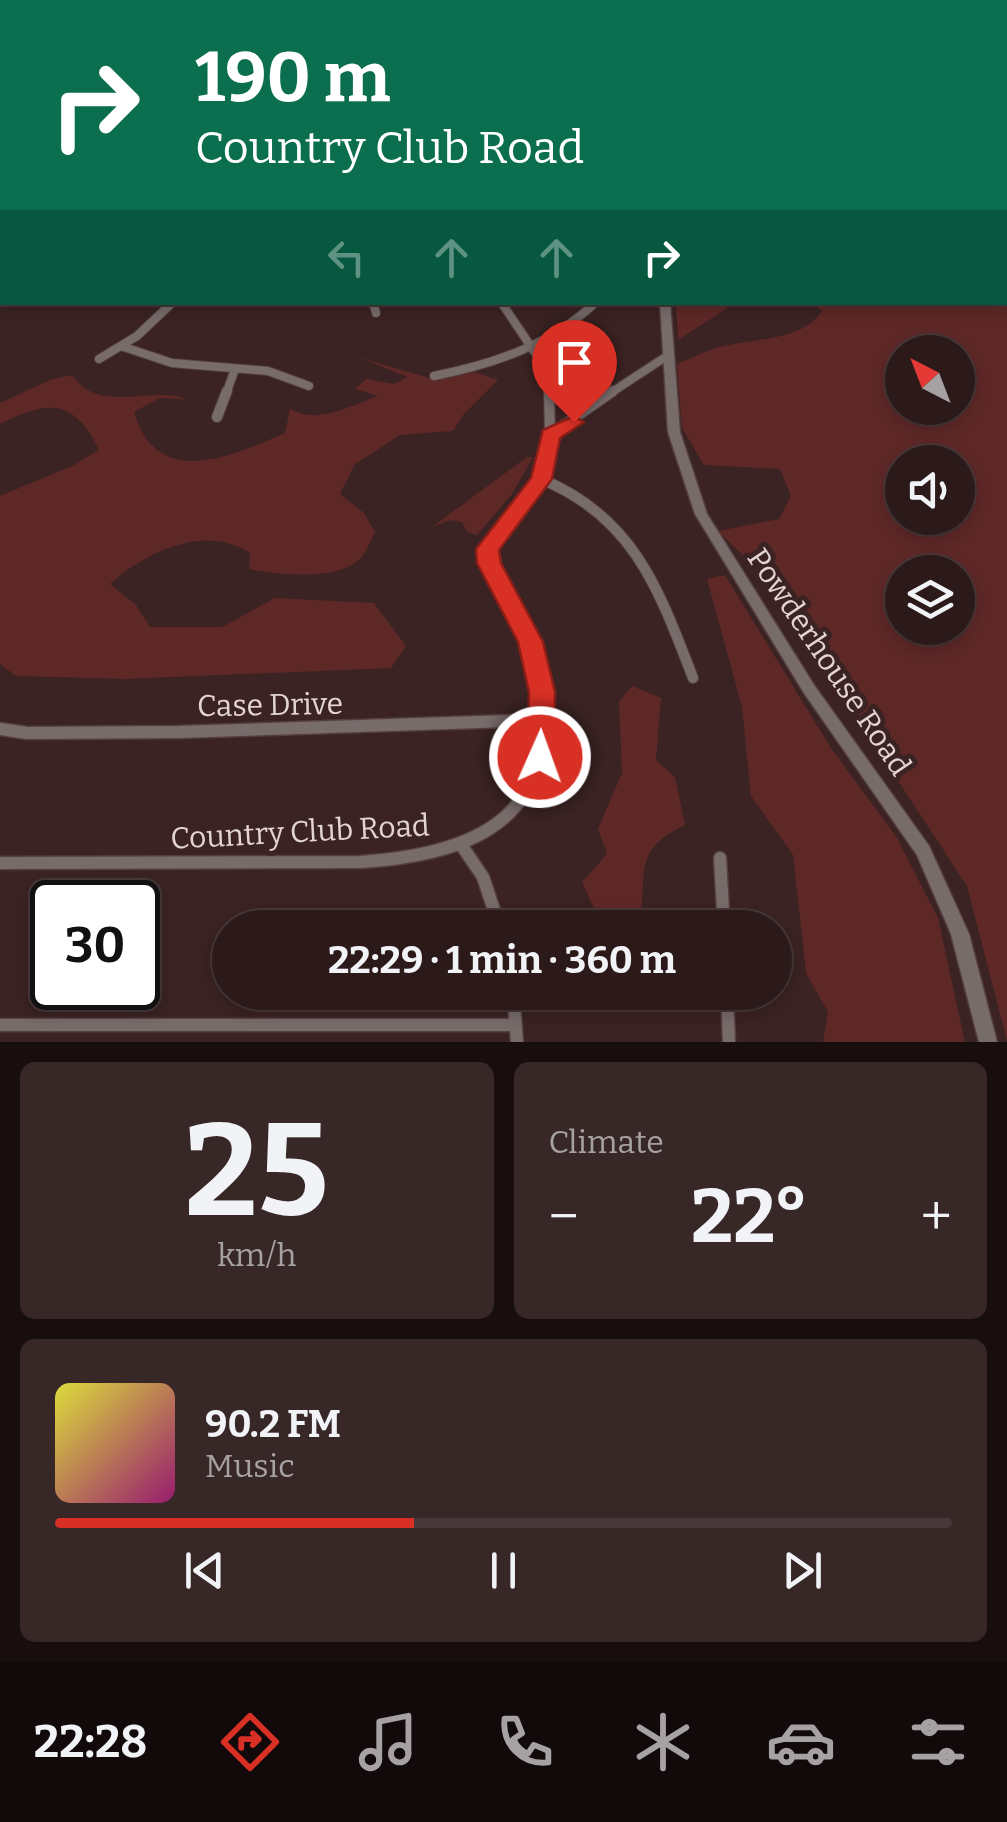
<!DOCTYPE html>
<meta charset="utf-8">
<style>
body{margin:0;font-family:Bitter,serif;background:#382727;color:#f1f3f6;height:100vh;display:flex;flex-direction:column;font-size:38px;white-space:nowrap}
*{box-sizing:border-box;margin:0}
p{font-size:32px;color:#a6a1a2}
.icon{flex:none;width:55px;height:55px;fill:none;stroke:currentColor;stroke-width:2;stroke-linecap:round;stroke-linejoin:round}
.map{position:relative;height:1042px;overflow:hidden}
.sheet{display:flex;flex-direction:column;gap:20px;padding:20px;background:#180e0e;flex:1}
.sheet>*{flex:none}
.guide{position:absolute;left:0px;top:0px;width:1008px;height:305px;box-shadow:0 5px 15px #0003,0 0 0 2px #483839;background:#0b6e4f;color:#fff;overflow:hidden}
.needle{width:65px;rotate:318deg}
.buttons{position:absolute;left:885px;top:335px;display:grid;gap:20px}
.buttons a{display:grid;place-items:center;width:90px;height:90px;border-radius:50%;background:#2c1a1a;box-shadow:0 5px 15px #0003,0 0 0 2px #483839;font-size:50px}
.speed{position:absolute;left:30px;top:880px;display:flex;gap:20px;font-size:50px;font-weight:700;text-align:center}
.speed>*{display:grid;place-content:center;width:130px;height:130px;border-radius:50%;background:#2c1a1a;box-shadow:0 5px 15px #0003,0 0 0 2px #483839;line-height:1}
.speed .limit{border:5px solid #111;border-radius:15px;background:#fff;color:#111}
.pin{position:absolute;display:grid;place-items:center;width:85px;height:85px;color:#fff;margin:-102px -42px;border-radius:50% 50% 50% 0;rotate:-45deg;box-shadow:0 0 10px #0007}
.pin .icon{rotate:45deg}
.me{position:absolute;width:110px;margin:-55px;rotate:2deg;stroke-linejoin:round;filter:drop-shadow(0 0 8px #0008)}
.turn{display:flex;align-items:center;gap:35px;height:210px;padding:0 30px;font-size:45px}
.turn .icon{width:130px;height:130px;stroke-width:2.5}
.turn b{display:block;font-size:70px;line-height:85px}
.lanes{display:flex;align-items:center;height:95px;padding:0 30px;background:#0003;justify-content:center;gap:50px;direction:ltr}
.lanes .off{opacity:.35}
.big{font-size:75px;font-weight:700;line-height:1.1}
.sheet .widget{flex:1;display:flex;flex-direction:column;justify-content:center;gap:15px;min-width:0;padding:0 35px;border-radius:15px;background:#382727}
.sheet .dial{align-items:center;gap:0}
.dial b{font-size:130px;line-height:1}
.song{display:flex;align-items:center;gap:30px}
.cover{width:120px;height:120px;border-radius:15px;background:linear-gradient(135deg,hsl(60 70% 55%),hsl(320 70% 35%))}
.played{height:10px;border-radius:5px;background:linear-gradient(90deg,#d93025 40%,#483839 40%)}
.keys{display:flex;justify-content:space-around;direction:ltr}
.heat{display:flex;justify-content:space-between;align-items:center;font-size:55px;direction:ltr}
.sheet .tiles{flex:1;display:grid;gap:20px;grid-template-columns:1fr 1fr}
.widget:last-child{grid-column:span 2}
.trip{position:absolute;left:212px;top:910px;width:580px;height:100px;border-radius:50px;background:#2c1a1a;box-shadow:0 5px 15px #0003,0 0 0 2px #483839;font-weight:700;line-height:100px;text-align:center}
.tabs{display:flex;height:160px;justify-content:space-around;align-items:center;background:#120a0a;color:#a6a1a2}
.tabs .icon{width:70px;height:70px}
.tabs .on{color:#d93025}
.tabs b{font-size:45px;color:#f1f3f6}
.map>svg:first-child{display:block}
.green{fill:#5e2827;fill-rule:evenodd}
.water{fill:#2b0001;stroke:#624040;stroke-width:2.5}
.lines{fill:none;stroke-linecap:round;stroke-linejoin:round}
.minor-far2-casing{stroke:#553f3e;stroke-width:10}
.minor-far1-casing{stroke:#553f3e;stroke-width:12}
.minor-casing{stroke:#553f3e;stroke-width:15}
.tertiary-casing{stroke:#553f3e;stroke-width:3}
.primary-casing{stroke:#553f3e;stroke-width:2}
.minor-far2{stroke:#786c6b;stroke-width:8}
.minor-far1{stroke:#786c6b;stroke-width:10}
.minor{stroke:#786c6b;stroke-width:12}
.tertiary{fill:#786c6b;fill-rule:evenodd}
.primary{fill:#c6adab;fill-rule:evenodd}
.route{fill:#d93025;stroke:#8d1f18;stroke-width:2.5}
.labels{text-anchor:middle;stroke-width:10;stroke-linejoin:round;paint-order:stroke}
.street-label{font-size:30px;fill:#e4d5d4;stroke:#3a2322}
</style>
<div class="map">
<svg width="1007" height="1042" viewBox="0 0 1007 1042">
<rect width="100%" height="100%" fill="#3a2322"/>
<!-- green -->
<path class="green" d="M 1007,120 L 1007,1041 L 967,886 L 763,575 L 718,531 L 779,519 L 791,496 L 780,469 L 704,465 L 682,428 L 677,364 C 694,357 711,348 729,345 C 760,338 803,340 822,311 L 813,303 L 1005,302 ZM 958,352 L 958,408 L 902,408 L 902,352 ZM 958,462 L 958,518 L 902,518 L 902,462 ZM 958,572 L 958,628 L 902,628 L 902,572 Z
M 676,303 L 676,302 L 735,303 L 678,340 Z
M 357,357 L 436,380 L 475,372 L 498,380 L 463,415 L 453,431 L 400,435 L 355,464 L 340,494 L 364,513 L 375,532 C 371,540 366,554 359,560 C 334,581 278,575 249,569 L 250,553 C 206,523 145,552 110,584 L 136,605 L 150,627 L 222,627 L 275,598 L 374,603 L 406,646 L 391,668 L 126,679 L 16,676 L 0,664 L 0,496 L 72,466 L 99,450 C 74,398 48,400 0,424 L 0,403 L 52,379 L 72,375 C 99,415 150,385 186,399 L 160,398 L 134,412 C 157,491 232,456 285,433 L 290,409 C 317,425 350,406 378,396 L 355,389 L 366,379 L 394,384 L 408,377 Z
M 603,372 L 605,378 L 565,410 L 556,405 L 562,380 Z
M 527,457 L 533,457 L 512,494 L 477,535 L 467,532 L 462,522 L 450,520 L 432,527 Z
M 725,575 L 831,748 L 897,838 L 938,918 L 965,1042 L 823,1042 L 828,1012 L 806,973 L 793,855 L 751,796 L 742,707 L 707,579 Z
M 632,686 L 661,698 L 656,760 L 675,777 L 685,825 C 636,849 646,866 641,915 L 599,919 L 582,882 L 607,854 L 598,829 L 622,773 L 619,702 Z"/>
<!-- water -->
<path class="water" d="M 285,0 L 790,0 L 292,2 L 296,1 Z"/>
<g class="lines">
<defs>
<path id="minor-far2" d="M 373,302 L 376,313
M 501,302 L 548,372 L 549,394
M 121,346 L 172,363 L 268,371 L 309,386
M 99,359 L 137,336 L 173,302
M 434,376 C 494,364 551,345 596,302
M 226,394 L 235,369
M 609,394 L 667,356"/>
<path id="minor-far1" d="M 549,391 L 550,435
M 217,417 L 227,391
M 541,479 C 634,517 659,590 693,678
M 539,678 L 524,627 L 489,563 L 488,549 L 541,479 L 550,435 L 613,391"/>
<path id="minor" d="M 0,729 L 27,733 L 179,732 L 542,720
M 462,846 L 483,877 L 500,928
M 720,858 L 724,928
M 0,863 L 360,862 C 482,854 563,814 539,675
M 513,992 L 517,1042
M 727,992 L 729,1042
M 0,1025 L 516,1025"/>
<path id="tertiary" d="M 969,0 L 964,2 L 954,2 L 957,0 Z
M 660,302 L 670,302 L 680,432 L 707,514 L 814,685 L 929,846 L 969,934 L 997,1042 L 979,1042 L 951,934 L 917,855 L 804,693 L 695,514 L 668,432 Z"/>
<path id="primary" d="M 0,67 L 2,67 L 2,73 L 0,73 Z"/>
</defs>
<!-- minor-far2 casing -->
<use href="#minor-far2" class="minor-far2-casing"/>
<!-- minor-far1 casing -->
<use href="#minor-far1" class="minor-far1-casing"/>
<!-- minor casing -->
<use href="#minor" class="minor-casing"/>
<!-- tertiary casing -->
<use href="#tertiary" class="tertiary-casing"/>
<!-- primary casing -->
<use href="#primary" class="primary-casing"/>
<!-- minor-far2 -->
<use href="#minor-far2" class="minor-far2"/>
<!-- minor-far1 -->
<use href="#minor-far1" class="minor-far1"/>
<!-- minor -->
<use href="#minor" class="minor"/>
<!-- tertiary -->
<use href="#tertiary" class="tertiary"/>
<!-- primary -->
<use href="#primary" class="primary"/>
</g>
<!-- route -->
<path class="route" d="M 574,416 L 584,422 L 560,438 L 552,479 L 499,550 L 501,563 L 543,642 L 555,692 L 554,757 L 550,764 L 540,767 L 531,764 L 527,757 L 529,692 L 518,642 L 477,563 L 476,549 L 531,478 L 543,430 Z"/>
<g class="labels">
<!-- street labels -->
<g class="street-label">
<text transform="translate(829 662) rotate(56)" y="10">Powderhouse Road</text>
<text transform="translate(270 705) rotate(-1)" y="10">Case Drive</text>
<text transform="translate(300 832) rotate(-3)" y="10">Country Club Road</text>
</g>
</g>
</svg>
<div class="buttons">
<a><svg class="needle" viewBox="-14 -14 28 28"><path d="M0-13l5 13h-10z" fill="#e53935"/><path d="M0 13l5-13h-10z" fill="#a6a1a2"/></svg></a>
<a><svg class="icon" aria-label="sound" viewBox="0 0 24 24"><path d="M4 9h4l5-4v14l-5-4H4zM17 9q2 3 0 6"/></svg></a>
<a><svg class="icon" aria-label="layers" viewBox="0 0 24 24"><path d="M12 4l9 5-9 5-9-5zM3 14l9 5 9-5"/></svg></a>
</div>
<div class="speed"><div class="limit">30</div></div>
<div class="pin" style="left:574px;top:422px;background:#d93025"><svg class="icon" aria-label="arrive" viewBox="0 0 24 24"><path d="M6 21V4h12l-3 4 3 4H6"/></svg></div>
<svg class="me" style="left:540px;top:757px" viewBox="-20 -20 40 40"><circle r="17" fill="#d93025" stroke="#fff" stroke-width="3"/><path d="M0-11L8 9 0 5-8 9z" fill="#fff"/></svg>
<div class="trip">22:29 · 1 min · 360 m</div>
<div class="guide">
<div class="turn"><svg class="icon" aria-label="right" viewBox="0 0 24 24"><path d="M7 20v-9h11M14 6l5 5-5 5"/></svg><div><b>190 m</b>Country Club Road</div></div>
<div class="lanes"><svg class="icon off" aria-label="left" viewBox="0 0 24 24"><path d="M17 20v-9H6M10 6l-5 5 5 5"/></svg><svg class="icon off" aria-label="ahead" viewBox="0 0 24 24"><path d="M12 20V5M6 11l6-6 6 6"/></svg><svg class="icon off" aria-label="ahead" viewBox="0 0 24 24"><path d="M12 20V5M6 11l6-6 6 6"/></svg><svg class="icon" aria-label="right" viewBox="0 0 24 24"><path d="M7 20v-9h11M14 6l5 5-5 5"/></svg></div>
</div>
</div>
<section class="sheet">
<div class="tiles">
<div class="widget dial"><b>25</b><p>km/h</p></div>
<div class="widget"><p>Climate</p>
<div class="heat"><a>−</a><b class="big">22°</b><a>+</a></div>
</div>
<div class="widget">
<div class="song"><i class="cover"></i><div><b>90.2 FM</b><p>Music</p></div></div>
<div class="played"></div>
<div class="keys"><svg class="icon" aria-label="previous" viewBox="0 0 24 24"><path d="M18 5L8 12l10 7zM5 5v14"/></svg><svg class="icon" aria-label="pause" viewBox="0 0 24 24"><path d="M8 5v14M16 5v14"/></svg><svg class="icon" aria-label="next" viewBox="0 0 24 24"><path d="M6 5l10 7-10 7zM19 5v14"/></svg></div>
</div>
</div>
</section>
<nav class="tabs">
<b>22:28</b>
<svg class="icon on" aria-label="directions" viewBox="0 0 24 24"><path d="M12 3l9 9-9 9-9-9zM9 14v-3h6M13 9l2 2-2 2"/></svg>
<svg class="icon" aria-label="music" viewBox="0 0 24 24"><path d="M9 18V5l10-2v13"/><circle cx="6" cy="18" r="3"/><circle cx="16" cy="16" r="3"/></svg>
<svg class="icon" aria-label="phone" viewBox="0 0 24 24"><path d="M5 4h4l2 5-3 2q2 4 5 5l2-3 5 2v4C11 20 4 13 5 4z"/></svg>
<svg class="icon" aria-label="climate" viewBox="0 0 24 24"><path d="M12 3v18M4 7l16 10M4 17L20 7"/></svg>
<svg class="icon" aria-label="car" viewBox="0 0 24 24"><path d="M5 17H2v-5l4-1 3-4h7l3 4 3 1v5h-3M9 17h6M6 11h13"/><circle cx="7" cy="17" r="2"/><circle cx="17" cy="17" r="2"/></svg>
<svg class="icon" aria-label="filters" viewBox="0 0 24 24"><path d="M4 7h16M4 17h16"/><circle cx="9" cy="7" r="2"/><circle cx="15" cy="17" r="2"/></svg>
</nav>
